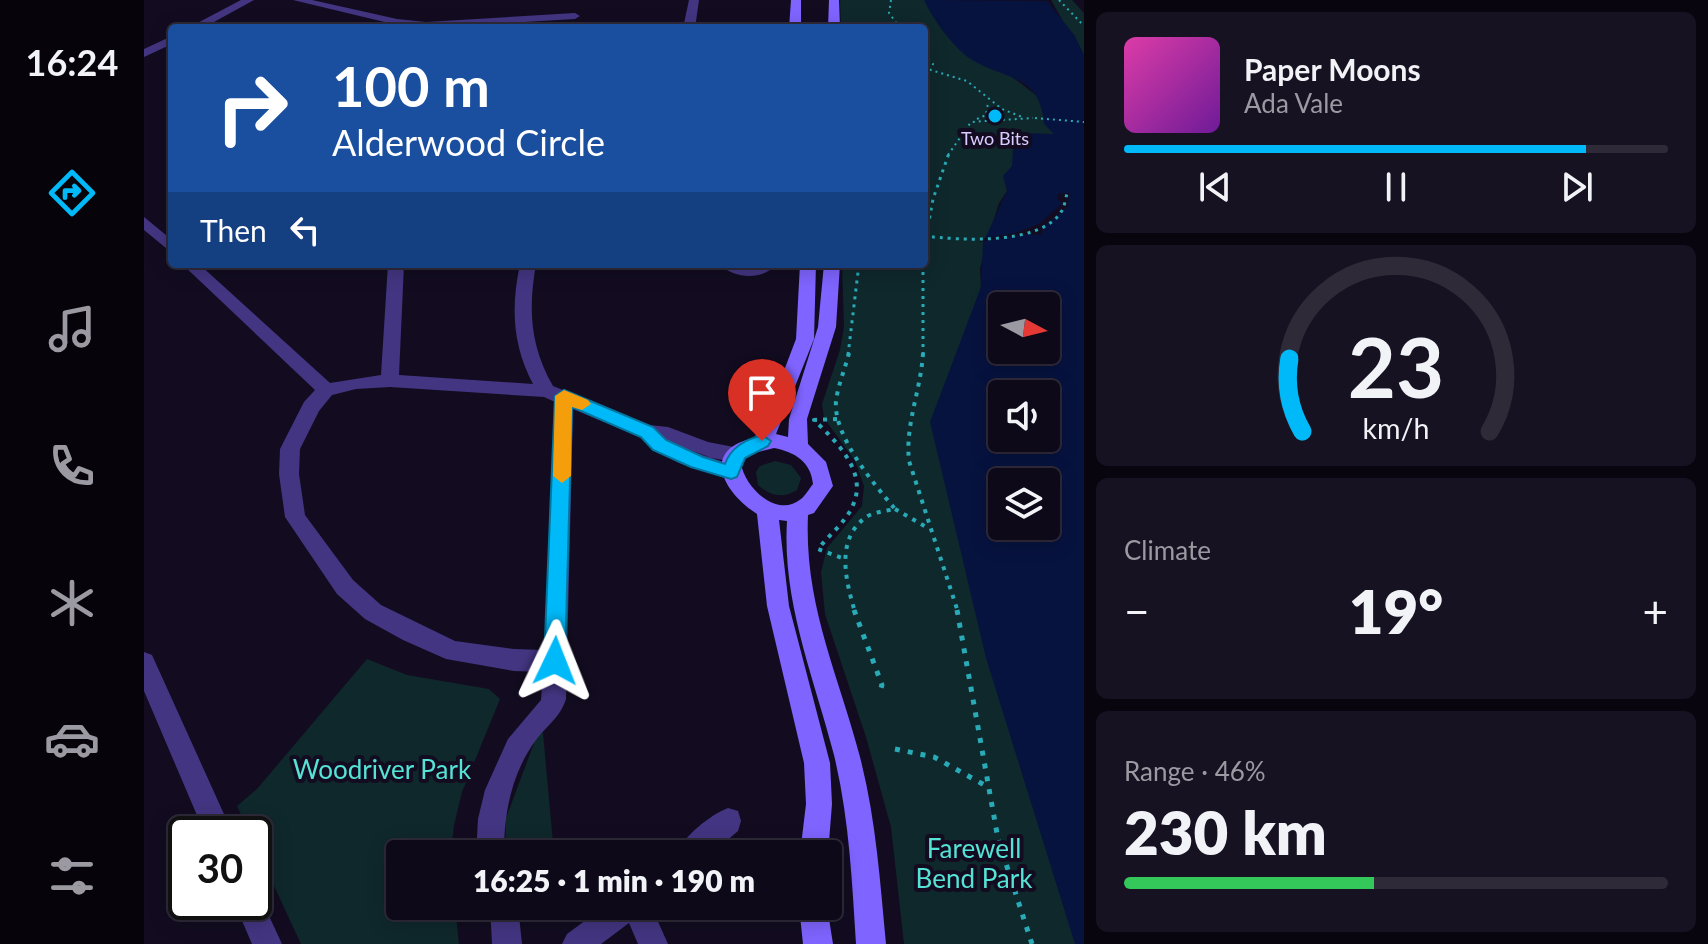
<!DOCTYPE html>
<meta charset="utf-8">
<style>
body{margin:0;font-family:Lato,sans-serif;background:#171222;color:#f1f3f6;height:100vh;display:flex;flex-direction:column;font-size:30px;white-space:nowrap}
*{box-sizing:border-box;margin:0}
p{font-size:26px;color:#9b9aa2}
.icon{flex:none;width:44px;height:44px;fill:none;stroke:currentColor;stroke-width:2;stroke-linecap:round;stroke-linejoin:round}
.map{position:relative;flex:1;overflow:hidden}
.panel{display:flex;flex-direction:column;gap:12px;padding:12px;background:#08050e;width:624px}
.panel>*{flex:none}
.hud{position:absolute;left:24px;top:24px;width:760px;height:244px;border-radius:8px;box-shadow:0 4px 20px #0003,0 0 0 2px #2e2a38;background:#1a4fa0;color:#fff;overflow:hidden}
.needle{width:52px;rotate:97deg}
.controls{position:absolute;left:844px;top:292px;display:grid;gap:16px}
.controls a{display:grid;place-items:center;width:72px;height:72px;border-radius:8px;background:#0e0919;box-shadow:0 4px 20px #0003,0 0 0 2px #2e2a38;font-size:40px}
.speed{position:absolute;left:24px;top:816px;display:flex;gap:16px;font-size:40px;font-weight:700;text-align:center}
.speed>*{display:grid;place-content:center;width:104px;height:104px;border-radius:50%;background:#0e0919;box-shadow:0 4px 20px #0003,0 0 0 2px #2e2a38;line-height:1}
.speed .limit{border:4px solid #111;border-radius:12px;background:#fff;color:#111}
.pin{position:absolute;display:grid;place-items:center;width:68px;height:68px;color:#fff;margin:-82px -34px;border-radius:50% 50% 50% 0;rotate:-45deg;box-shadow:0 0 8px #0007}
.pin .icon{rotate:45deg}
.me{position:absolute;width:88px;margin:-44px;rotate:2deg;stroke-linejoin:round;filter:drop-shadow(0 0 6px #0008)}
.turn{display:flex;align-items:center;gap:28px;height:168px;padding:0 32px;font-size:36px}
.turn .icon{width:104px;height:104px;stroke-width:2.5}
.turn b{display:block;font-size:56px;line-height:68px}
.then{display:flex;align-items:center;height:76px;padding:0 32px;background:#0003;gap:16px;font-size:30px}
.big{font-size:60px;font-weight:800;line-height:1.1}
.panel .tile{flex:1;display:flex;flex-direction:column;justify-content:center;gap:12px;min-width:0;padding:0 28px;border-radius:12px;background:#171222}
.panel .dial{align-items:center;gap:0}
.dial svg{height:208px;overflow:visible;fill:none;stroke:#2e2a38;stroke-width:7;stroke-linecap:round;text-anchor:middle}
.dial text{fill:#f1f3f6;stroke:none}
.song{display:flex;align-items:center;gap:24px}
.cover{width:96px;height:96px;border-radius:12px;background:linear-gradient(135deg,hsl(320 70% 55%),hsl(280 70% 35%))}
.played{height:8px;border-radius:4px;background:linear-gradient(90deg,#00b9f8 85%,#2e2a38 85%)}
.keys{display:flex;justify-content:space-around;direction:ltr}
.heat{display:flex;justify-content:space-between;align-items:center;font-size:44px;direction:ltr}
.charge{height:12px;border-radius:6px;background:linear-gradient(90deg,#34c759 46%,#2e2a38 0)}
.trip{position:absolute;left:242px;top:840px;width:456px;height:80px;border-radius:8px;background:#0e0919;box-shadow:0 4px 20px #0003,0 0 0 2px #2e2a38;font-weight:800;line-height:80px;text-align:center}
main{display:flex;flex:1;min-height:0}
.tabs{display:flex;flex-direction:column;width:144px;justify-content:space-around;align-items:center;background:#06040a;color:#9b9aa2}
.tabs .icon{width:56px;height:56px}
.tabs .current{color:#00b9f8}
.tabs b{font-size:36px;color:#f1f3f6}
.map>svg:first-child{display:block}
.green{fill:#0f282c}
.water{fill:#07133f;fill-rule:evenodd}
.pier{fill:#130c21}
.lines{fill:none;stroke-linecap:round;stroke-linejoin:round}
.path-far3{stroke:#29aab7;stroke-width:2;stroke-dasharray:2 4;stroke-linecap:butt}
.path-far2{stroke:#29aab7;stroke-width:3;stroke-dasharray:3 5;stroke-linecap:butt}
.path-far1{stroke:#29aab7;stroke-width:4;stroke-dasharray:4 6;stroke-linecap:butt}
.path{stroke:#29aab7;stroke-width:5;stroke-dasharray:5 8;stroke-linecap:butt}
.minor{fill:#443582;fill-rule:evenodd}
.secondary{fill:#7f64ff;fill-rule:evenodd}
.route{fill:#00b9f8;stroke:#0078a1;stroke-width:2}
.slow{fill:#f59e0b}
.poi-dot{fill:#00b9f8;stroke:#130c21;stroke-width:3}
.labels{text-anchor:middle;stroke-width:8;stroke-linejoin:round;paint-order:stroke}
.far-poi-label{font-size:18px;fill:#dacdff;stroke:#130c21}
.near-park-label{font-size:26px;fill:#54e3d5;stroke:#130c21}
</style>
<main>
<nav class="tabs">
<b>16:24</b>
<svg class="icon current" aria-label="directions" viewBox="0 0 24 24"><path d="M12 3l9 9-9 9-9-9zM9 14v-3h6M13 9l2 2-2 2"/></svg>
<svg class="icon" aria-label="music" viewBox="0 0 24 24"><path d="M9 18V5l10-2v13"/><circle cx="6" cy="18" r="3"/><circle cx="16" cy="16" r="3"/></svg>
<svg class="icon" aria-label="phone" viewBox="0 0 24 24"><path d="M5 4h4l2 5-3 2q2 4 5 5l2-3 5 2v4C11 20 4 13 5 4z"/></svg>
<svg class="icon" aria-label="climate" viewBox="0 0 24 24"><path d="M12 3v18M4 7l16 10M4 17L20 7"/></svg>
<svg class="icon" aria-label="car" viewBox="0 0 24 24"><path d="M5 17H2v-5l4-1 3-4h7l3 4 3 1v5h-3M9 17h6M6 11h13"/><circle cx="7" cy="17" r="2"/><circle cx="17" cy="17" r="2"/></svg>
<svg class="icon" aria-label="filters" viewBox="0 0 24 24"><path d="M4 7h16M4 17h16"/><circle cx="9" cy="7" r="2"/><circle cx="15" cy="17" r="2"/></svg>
</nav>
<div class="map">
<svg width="940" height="944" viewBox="0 0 940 944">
<rect width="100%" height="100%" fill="#130c21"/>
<!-- green -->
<path class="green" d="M 696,0 L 800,0 L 845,59 L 902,103 L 910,134 L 860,176 L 863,191 L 855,203 L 842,244 L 836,269 L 837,287 L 813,376 L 940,944 L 760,944 L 747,827 L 722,737 L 681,614 L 677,572 L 683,548 L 718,506 L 720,486 L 711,461 L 680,418 L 678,404 L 696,350 L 700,327 L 698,264 L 780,264 L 780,28 L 697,28 Z
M 907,0 L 928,0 L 940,13 L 940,58 Z
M 631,461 L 647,465 L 657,478 L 653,490 C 639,499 626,496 614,485 L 612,472 L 616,466 Z
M 223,659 L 263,675 L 345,689 L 356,699 L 318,792 L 310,825 L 307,854 L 256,854 L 256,906 L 311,906 L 315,944 L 157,944 L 110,843 L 110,834 L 106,834 L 93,806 L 113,789 Z
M 398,722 L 410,854 L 361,854 L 362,818 Z"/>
<!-- water -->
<path class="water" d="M 780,0 L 903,1 L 931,36 L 940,55 L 940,944 L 931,944 L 842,658 L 786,422 L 837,287 L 839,243 L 863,191 L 859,176 L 868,166 L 870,136 L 877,133 L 910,134 L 900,124 C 896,70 855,81 821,55 C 805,41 789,19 780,0 ZM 858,306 L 902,306 L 902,350 L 858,350 ZM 858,394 L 902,394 L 902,438 L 858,438 ZM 858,482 L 902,482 L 902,526 L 858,526 Z"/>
<!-- pier -->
<path class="pier" d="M 925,193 L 924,206 L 899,227 L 898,235 L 884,234 L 836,242 L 837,239 L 871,233 L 895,224 L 919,203 L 913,199 L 914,194 Z"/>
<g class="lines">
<!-- path-far3 -->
<path class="path-far3" d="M 747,0 L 745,13 L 756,28
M 915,0 L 940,26
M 780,55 L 789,64 L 787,69
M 780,68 L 823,81 L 858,109 L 878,117
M 891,118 L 940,122
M 833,119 L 842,115 L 844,103
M 804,155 L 827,122 L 889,118"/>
<!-- path-far2 -->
<path class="path-far2" d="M 780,236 C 815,240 895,246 917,212 C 921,207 921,199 923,194
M 780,250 L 789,199 L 805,153
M 704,355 L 715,264
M 779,355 L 779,264"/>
<!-- path-far1 -->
<path class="path-far1" d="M 705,353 C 701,369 694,385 692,401 C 689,436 730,484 751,509 C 742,511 728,512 721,518 C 691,540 702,582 711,612
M 779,353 C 777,390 761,424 765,461 L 814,612
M 693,419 L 670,420 C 692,441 724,472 709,505 C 702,522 685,535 674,549 L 698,558
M 751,509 L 784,528"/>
<!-- path -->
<path class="path" d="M 710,610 L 738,685 L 735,694
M 813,610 L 854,839 L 888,944
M 751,749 L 790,757 L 844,787"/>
<!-- minor -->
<path class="minor" d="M 97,0 L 110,0 L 59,28 L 44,28 Z
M 149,0 L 168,0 L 253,19 L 282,22 L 431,13 L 436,16 L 431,19 L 279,28 L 253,25 Z
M 545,0 L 555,0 L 551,28 L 539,28 Z
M 28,36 L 28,44 L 0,57 L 0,49 Z
M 0,217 L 28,240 L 28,253 L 0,230 Z
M 38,264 L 55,264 L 186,383 L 237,375 L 244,264 L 260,264 L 255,375 L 389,384 C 368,344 367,307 376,264 L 392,264 C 384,309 386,346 409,386 L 505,425 L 524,427 L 564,442 L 600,449 L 603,454 L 600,459 C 581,465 555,454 537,447 L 594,467 L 597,472 L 594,477 L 587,480 L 535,463 L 514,452 L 496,437 L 429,409 L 422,699 C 416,718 403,725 392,740 C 367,774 360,813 360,854 L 332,854 L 334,819 L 341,790 L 364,739 L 397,700 L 399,672 L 370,671 L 302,659 L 259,640 L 221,619 L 193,594 L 141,517 L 135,474 L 136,449 L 160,402 L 171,390 ZM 246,387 L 400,397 L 411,402 L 400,650 L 370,649 L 311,641 L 237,605 L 209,580 L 161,515 L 155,474 L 156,449 L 175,411 L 188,395 L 212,389 Z
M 575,264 L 605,267 L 633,264 C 618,281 591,279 575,264 Z
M 0,652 L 8,655 L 89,834 L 61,834 L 0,691 Z
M 584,808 L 594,811 L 597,821 L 594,831 L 567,854 L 532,854 C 540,836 566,815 584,808 Z
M 110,890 L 114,892 L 138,944 L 108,944 L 90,902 L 110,902 Z
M 346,906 L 374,906 L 378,944 L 348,944 Z
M 461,906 L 507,906 L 524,944 L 494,944 L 485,923 L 457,944 L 418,944 L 423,934 Z"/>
<!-- secondary -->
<path class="secondary" d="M 647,0 L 657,0 L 657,28 L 645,28 Z
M 685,0 L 695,0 L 696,28 L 684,28 Z
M 656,264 L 672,264 L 670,339 L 632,434 L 644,437 L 645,419 L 674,327 L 680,264 L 696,264 L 692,327 L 663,419 L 664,444 L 682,462 L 689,486 L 670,513 L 664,515 C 660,605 694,673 716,757 C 732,819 736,881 742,944 L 712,944 C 708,880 705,817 690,755 C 670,677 638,602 643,521 L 635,520 L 645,606 L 686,763 L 688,804 L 684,854 L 656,854 L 662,804 L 660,763 L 623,606 L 613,514 C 580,493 555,450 610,438 L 622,418 L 652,339 ZM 630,448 C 651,452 667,462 669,484 C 665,489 661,496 657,499 C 633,519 600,487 597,463 L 606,454 Z
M 655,906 L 683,906 L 689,944 L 659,944 Z"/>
</g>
<!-- route -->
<path class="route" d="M 420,390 L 509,427 L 522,440 L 559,457 L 581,464 C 587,447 601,440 618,435 L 627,441 L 624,446 L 601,458 L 593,477 L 587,479 L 547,467 L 509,450 L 497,437 L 428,407 L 421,661 L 418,668 L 411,671 L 403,668 L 400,661 L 411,396 Z"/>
<!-- slow -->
<path class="slow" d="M 420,390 L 444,400 L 447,404 L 438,410 L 428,407 L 427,476 L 418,483 L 409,476 L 411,396 Z"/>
<!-- markers -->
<circle class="poi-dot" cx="851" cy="116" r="8"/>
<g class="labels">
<!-- far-poi labels -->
<g class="far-poi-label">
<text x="851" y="145">Two Bits</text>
</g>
<!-- near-park labels -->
<g class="near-park-label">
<text x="238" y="779">Woodriver Park</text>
<text x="830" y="858">Farewell<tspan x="830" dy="30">Bend Park</tspan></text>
</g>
</g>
</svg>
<div class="controls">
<a><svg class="needle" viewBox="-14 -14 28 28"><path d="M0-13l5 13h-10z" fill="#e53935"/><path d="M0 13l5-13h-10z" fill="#9b9aa2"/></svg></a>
<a><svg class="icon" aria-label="sound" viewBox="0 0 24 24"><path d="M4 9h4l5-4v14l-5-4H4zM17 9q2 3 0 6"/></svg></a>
<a><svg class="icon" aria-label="layers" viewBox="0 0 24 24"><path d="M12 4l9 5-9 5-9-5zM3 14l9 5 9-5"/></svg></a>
</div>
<div class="speed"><div class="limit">30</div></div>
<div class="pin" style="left:618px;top:441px;background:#d93025"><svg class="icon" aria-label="arrive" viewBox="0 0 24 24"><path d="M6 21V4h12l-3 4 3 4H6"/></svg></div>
<svg class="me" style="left:411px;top:661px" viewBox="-20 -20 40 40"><path d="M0-17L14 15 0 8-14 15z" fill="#00b9f8" stroke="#fff" stroke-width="4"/></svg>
<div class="trip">16:25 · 1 min · 190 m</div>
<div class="hud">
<div class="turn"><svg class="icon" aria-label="right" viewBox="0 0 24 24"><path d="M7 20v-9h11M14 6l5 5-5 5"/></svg><div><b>100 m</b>Alderwood Circle</div></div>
<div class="then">Then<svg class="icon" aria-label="left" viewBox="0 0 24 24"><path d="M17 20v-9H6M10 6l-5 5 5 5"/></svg></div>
</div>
</div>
<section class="panel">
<div class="tile">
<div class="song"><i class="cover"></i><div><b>Paper Moons</b><p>Ada Vale</p></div></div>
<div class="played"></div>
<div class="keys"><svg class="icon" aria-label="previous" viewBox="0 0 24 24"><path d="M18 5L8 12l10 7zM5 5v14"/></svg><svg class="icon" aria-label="pause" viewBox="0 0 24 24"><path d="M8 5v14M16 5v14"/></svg><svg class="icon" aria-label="next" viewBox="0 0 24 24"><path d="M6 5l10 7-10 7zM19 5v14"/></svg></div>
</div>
<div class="tile dial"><svg viewBox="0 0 100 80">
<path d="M14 69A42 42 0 1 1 86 69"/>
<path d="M14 69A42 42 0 0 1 9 41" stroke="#00b9f8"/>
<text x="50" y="56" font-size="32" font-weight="700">23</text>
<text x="50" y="72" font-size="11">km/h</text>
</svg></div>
<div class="tile"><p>Climate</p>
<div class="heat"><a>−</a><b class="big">19°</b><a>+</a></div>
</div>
<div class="tile"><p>Range · 46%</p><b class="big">230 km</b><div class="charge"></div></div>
</section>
</main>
